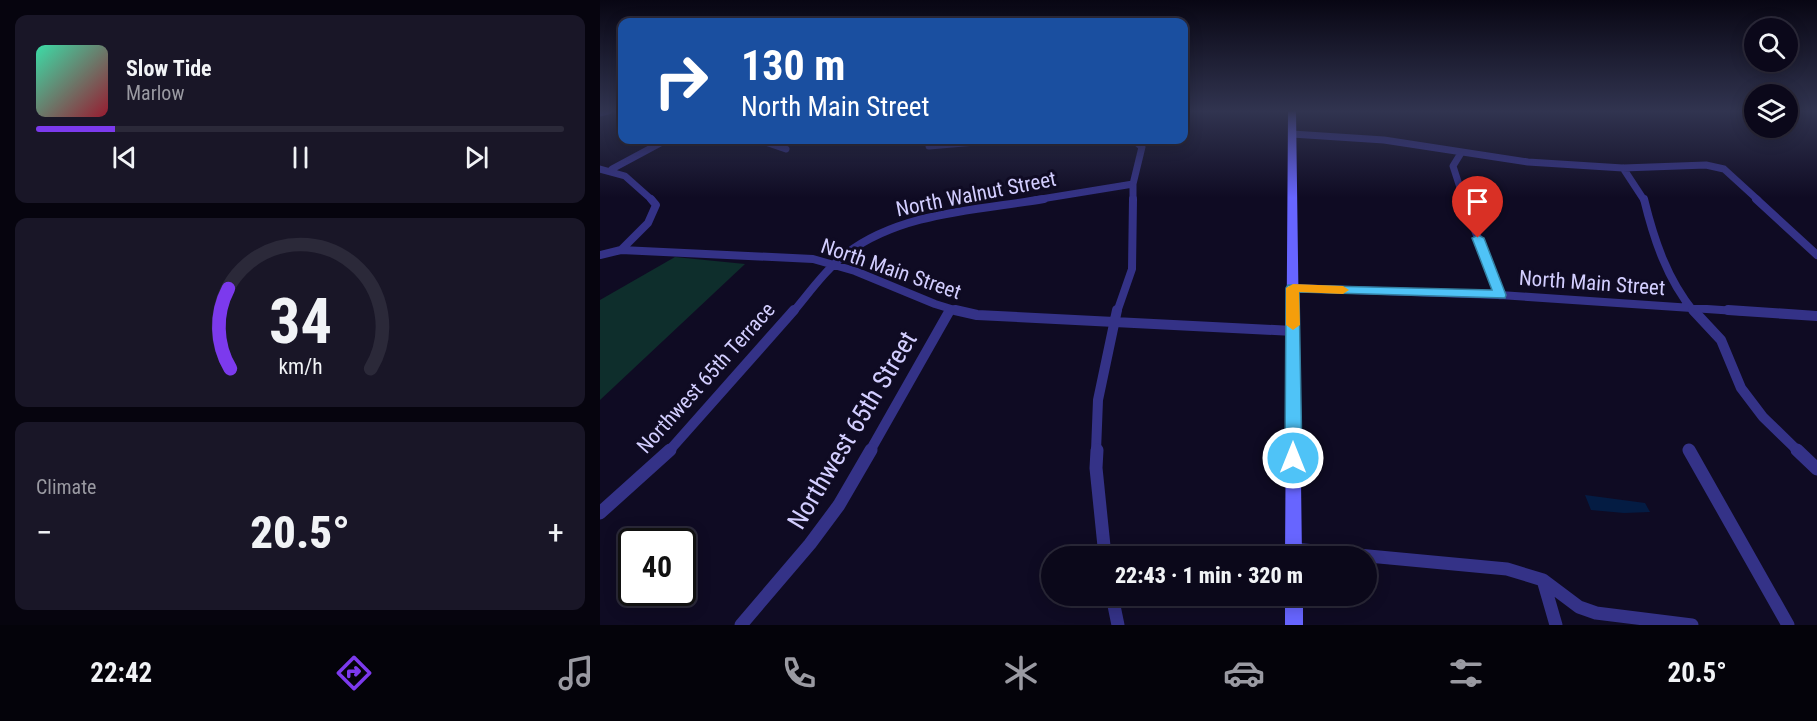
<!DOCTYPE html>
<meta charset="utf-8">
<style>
body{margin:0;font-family:"Roboto Condensed",sans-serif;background:#191627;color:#f1f3f6;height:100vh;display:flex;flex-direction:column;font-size:22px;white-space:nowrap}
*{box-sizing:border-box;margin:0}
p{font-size:20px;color:#9a9aa2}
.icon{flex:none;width:33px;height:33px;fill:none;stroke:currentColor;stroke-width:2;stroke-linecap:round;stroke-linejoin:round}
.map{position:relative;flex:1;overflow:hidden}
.drawer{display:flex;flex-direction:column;gap:15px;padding:15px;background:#06040e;width:600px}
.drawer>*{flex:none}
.hud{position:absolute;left:18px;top:18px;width:570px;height:126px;border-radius:12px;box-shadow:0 3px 15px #0003,0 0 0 2px #2b2939;background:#1a4fa0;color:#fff;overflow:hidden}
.controls{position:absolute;left:1144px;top:18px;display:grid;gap:12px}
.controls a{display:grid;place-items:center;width:54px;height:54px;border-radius:50%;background:#0b081a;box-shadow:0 3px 15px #0003,0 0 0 2px #2b2939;font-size:30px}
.speed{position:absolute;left:18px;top:528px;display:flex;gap:12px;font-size:30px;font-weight:700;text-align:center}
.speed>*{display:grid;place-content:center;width:78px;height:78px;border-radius:50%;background:#0b081a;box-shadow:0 3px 15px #0003,0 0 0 2px #2b2939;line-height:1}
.speed .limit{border:3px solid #111;border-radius:9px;background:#fff;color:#111}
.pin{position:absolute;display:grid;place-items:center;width:51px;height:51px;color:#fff;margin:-62px -26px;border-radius:50% 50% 50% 0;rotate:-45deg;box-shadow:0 0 6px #0007}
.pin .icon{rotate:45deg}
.me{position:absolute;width:66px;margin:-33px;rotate:0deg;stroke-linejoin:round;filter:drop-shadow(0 0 4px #0008)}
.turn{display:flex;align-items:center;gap:21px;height:126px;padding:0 24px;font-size:27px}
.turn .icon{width:78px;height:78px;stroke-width:2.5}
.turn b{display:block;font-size:42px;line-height:51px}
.big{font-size:45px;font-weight:800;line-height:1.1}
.drawer .tile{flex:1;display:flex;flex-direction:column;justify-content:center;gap:9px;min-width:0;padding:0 21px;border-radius:12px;background:#191627}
.drawer .dial{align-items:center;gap:0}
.dial svg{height:156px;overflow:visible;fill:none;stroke:#2b2939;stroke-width:7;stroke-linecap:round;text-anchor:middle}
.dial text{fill:#f1f3f6;stroke:none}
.song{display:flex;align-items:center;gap:18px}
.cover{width:72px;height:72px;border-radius:9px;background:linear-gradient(135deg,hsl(160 70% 55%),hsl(350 70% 35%))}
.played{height:6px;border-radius:3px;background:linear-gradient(90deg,#7c3aed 15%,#2b2939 15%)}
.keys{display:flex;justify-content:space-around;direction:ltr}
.heat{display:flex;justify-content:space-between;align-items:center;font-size:33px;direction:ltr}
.trip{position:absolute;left:441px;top:546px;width:336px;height:60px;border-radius:30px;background:#0b081a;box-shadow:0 3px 15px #0003,0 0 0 2px #2b2939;font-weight:800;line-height:60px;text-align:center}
.tabs{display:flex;height:96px;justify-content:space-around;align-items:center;background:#04030a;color:#9a9aa2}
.tabs .icon{width:42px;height:42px}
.tabs .selected{color:#7c3aed}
.tabs b{font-size:27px;color:#f1f3f6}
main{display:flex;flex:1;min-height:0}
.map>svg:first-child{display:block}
.green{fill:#0e2e2c}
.water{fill:#041c43}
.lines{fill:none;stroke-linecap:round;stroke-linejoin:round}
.street-far3{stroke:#343287;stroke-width:7}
.street-far2{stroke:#343287;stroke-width:8}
.street-far1{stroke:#343287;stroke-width:10}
.street{stroke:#343287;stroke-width:13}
.secondary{fill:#6765ff;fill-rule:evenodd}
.route{fill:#4fc3f7;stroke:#337fa1;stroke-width:1.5}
.slow{fill:#f59e0b}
.labels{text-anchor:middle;stroke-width:6;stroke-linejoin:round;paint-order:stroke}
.street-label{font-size:21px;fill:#d3ceff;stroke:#0f0b23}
.near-street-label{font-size:26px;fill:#d3ceff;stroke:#0f0b23}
</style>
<main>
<section class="drawer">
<div class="tile">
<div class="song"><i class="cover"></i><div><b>Slow Tide</b><p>Marlow</p></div></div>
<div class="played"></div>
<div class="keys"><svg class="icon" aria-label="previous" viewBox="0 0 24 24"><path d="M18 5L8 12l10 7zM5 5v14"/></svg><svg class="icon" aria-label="pause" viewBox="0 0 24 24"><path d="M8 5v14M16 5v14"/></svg><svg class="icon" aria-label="next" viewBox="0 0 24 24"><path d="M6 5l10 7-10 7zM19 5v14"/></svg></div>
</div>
<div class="tile dial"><svg viewBox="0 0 100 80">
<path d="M14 69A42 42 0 1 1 86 69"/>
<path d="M14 69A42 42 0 0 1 13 28" stroke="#7c3aed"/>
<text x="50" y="56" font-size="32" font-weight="700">34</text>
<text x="50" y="72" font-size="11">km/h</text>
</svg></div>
<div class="tile"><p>Climate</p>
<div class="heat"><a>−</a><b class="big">20.5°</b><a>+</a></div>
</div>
</section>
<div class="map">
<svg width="1217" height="625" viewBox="0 0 1217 625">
<rect width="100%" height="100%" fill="#0f0b23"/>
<!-- green -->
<path class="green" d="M 75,257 L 145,264 L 0,400 L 0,300 Z"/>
<!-- water -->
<path class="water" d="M 985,495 L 1045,503 L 1050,512 L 1024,513 L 991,510 Z"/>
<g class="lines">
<!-- street-far3 -->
<path class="street-far3" d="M 0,113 L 8,111
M 692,134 L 784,140 L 928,162 L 1023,168 L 1106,165 L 1124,169 L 1158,200
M 160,140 L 186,149
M 329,146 L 399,140
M 861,153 L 853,166 L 864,200
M 1023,168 L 1044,200
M 0,169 L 25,176 L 52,200
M 12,169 L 66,140
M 435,200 L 533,184
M 533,200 L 533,184 L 542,147 L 534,140"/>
<!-- street-far2 -->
<path class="street-far2" d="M 863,199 L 900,295
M 1044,199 C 1054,240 1067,279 1094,312
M 1156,199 L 1217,255
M 21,250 L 48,223 L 56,205 L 51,199
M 0,255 L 21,250 L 213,259 L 255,271 L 335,304 L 361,312
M 693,288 L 900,295 L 1151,312
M 193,312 C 209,293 226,269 246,254 C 300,212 379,210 444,199
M 350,312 L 351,309
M 517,312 L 532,269 L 533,199"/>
<!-- street-far1 -->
<path class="street-far1" d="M 355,310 L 377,315 L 693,331
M 1093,310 L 1121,340 L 1141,388 L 1163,417 L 1198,451
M 1128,310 L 1217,316
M 1089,449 L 1090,451
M 69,451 L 194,310
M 270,451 L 350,310
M 496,451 L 498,400 L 517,310"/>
<!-- street -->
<path class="street" d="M 497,450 L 496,468 L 505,556
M 1089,450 L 1188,625
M 1197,450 L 1217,469
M 0,513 L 70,450
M 694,549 L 907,569 L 943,580 L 979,607 L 996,613 L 1092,625
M 943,580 L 956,625
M 512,596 L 518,625
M 141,625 L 210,544 L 239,505 L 271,450"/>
<!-- secondary -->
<path class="secondary" d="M 688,111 L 696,111 L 702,556 L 685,556 Z
M 685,596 L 703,596 L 703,625 L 685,625 Z"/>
</g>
<!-- sky -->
<linearGradient id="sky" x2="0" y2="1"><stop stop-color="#080613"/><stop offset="0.56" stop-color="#313450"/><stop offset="1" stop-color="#313450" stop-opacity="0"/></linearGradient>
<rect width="1217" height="198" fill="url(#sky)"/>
<!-- route -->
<path class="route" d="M 878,235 L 884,238 L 906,295 L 905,298 L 699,292 L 702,458 L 700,462 L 693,464 L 687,462 L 685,458 L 686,288 L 688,285 L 892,290 L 872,238 Z"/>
<!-- slow -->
<path class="slow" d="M 693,284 L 743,286 L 749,290 L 743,294 L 699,292 L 700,325 L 693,330 L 686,325 L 686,288 Z"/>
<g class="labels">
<!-- street labels -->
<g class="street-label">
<text transform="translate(376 194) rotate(-11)" y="7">North Walnut Street</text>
<text transform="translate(291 269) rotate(19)" y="7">North Main Street</text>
<text transform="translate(992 283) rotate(4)" y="7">North Main Street</text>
<text transform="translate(106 378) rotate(-48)" y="7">Northwest 65th Terrace</text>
</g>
<!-- near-street labels -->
<g class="near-street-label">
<text transform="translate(252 430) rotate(-59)" y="9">Northwest 65th Street</text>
</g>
</g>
</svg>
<div class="controls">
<a><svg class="icon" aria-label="search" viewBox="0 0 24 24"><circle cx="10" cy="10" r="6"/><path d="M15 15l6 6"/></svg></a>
<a><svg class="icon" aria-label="layers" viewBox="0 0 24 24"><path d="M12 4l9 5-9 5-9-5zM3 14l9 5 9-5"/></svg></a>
</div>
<div class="speed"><div class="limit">40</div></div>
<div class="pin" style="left:878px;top:238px;background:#d93025"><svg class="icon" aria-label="arrive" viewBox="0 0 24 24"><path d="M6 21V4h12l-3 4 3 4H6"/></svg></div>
<svg class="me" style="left:693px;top:458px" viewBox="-20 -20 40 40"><circle r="17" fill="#4fc3f7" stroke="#fff" stroke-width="3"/><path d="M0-11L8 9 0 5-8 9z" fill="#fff"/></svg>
<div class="trip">22:43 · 1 min · 320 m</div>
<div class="hud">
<div class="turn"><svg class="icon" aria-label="right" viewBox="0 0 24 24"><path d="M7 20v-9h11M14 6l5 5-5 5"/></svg><div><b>130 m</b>North Main Street</div></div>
</div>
</div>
</main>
<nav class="tabs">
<b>22:42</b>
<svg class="icon selected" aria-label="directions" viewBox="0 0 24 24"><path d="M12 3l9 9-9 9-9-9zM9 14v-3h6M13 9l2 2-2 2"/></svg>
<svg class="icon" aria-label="music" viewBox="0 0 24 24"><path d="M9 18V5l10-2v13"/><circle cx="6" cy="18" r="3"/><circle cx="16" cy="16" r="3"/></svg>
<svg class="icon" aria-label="phone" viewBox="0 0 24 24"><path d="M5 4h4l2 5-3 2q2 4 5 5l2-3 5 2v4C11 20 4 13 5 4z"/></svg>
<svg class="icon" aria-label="climate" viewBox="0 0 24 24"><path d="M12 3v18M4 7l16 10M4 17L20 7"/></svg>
<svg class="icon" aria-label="car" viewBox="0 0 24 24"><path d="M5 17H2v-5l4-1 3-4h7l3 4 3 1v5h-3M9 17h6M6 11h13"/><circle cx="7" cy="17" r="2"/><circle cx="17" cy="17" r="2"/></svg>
<svg class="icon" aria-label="filters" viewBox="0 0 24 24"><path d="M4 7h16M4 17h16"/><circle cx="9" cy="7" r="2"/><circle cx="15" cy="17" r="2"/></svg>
<b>20.5°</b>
</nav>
